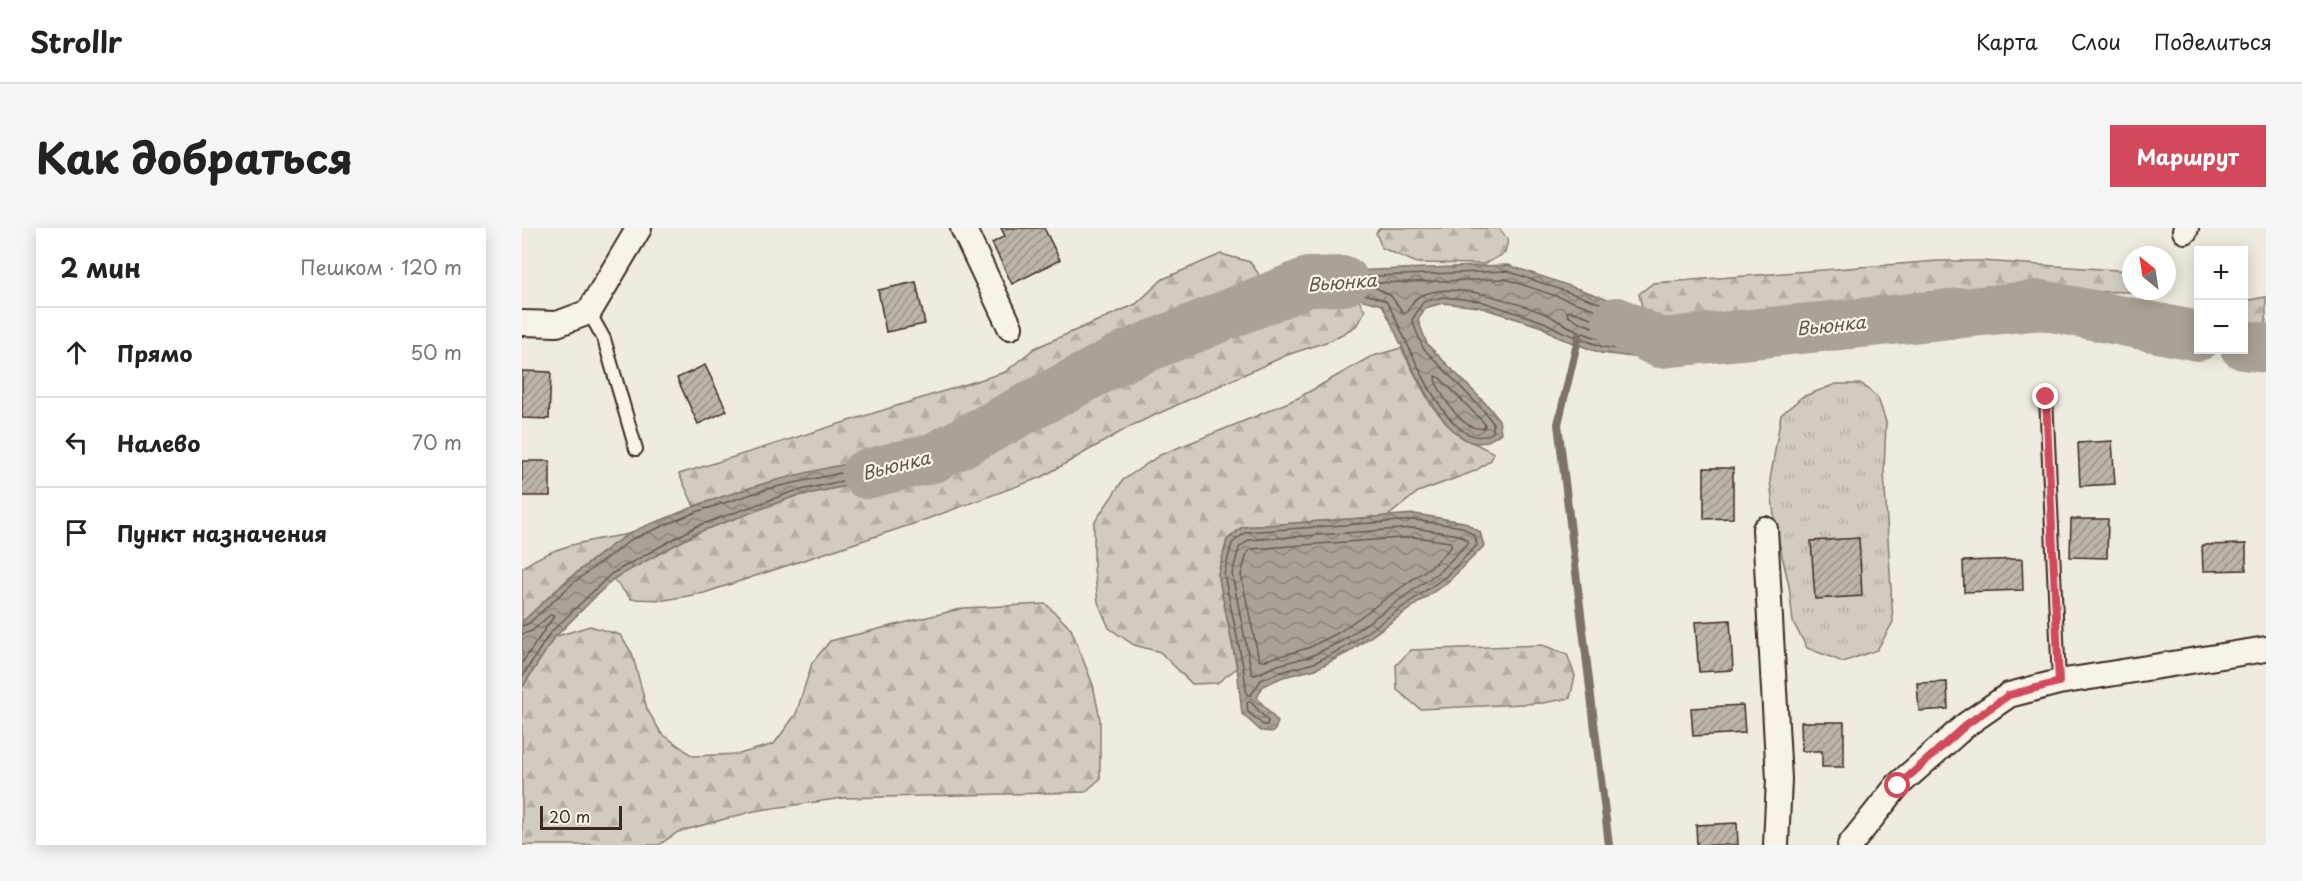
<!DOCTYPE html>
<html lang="ru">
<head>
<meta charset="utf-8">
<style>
  body { margin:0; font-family:"Playpen Sans",sans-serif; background:#f6f6f6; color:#222 }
  .controls { position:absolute; right:18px; top:18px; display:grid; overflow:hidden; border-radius:0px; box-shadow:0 3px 15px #0003 }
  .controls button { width:54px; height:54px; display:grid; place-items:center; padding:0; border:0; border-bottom:2px solid #e0e0e0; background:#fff; color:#222; font:30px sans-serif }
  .compass { position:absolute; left:1600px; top:18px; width:54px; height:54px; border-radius:50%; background:#fff; box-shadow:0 3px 15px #0003; rotate:330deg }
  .scale { position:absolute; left:18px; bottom:15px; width:82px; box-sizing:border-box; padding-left:6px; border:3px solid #3b2a1e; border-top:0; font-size:16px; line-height:21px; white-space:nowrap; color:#3b2a1e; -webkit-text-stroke:4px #f7f3e8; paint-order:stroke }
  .stop { position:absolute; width:18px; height:18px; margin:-14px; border:4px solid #d1495b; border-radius:50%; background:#fff }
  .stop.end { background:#d1495b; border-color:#fff; box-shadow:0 2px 6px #0008 }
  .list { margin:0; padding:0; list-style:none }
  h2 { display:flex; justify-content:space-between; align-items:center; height:78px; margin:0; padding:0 24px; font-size:26px }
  h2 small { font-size:20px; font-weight:400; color:#767676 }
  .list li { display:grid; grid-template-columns:39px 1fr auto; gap:18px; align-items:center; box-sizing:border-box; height:90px; padding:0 24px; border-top:2px solid #e0e0e0 }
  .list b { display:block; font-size:22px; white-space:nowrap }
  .list em { font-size:20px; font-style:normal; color:#767676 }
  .icon { flex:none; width:33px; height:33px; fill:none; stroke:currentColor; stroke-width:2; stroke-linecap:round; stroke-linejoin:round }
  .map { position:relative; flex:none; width:1744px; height:617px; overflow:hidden; border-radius:0px }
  header { display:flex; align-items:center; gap:36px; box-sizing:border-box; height:84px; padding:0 30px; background:#fff; border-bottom:2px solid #e0e0e0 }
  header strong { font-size:28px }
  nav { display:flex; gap:33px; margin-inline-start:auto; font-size:21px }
  .intro { display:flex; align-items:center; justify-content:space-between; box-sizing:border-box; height:144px; padding:0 36px }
  h1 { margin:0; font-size:42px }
  .button { padding:15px 27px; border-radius:0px; background:#d1495b; color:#fff; font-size:21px; font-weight:700 }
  main { display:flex; gap:36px; padding:0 36px }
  aside { flex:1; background:#fff; border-radius:0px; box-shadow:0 3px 15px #0003 }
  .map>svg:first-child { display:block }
  .grass { fill:url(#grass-tufts); stroke:#867a6f; stroke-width:1.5 }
  .forest { fill:url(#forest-firs); stroke:#867a6f; stroke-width:1.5 }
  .water { fill:url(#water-waves); stroke:#7e7266; stroke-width:1.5 }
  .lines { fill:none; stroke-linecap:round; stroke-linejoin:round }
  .shore { stroke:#675a4e; stroke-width:1.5 }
  .stream { stroke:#7e7266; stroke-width:8 }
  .river { stroke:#aaa296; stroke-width:50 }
  .building { fill:url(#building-hatch); stroke:#3b2a1e; stroke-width:1.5 }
  .service-casing { stroke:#3b2a1e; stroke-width:16 }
  .minor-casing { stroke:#3b2a1e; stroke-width:28 }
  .service { stroke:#f7f3e8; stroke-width:12 }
  .minor { stroke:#f7f3e8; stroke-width:24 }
  .route { stroke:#d1495b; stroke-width:8 }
  .labels { text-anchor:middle; stroke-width:4.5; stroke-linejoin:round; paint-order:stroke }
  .water-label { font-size:18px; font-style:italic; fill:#625448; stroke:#f7f3e8 }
</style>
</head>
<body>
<header>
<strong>Strollr</strong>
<nav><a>Карта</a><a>Слои</a><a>Поделиться</a></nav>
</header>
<div class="intro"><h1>Как добраться</h1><a class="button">Маршрут</a></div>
<main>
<aside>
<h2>2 мин<small>Пешком · 120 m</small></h2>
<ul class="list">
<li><svg class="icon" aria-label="ahead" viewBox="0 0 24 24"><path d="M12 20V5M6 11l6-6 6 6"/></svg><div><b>Прямо</b></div><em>50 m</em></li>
<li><svg class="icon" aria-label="left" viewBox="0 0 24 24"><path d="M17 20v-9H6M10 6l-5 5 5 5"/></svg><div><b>Налево</b></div><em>70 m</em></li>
<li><svg class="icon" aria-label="arrive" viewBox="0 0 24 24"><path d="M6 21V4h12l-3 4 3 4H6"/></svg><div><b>Пункт назначения</b></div></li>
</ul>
</aside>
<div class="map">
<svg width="1744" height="617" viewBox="0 0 1744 617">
  <defs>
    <pattern id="grass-tufts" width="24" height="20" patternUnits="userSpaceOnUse" patternTransform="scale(1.5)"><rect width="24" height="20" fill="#d1cbc0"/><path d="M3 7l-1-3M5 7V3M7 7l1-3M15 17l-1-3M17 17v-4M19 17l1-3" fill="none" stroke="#b4aea5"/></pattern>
    <pattern id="forest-firs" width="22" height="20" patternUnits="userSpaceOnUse" patternTransform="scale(1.5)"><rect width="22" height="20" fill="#d1cbc0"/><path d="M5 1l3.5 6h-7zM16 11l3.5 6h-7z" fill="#b4aea5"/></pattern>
    <pattern id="water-waves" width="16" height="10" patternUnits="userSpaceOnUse" patternTransform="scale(1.5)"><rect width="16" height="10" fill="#aaa296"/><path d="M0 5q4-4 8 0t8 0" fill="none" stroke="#8c847a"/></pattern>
    <pattern id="building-hatch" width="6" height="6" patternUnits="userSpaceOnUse" patternTransform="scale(1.5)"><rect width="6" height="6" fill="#bdb5aa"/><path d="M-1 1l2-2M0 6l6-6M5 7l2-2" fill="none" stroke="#9b938a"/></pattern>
  </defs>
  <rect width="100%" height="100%" fill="#efebe0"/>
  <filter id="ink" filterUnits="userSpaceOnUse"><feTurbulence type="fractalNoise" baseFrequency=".0167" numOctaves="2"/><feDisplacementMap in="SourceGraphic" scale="12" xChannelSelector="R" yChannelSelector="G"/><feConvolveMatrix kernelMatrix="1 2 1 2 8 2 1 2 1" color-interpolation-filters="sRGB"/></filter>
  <g filter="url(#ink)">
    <path class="grass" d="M1314,156H1340L1356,170L1364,194L1362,244L1371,394L1355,422L1321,434L1285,420L1271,394L1267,358L1253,297L1248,252L1259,187L1280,169Z"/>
    <path class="forest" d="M858,0H977L986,12L983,25L963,36L895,35L860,20L854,5Z
      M699,26L728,34L736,45L737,59L711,73L594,122L512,160L410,223L373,227L247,254L172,278L157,246L483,144L513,120L614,76L641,51Z
      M1416,33H1459L1609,43V63H1612V64L1503,63L1350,78L1215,97L1151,98L1121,83L1117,66L1131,55Z
      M809,69H835L843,83L834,98L810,112L765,127L609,198L520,249L394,295L182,365L143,372L109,371L91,351L176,304L271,269L376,247L456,219L666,112L715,90L767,74Z
      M1744,69V104L1730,101L1722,83L1727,72Z
      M879,120L909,177L923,193L940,209L972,225L969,232L953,243L896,264L866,288L720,299L705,312L696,346L715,440L695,455L670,456L638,424L612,417L587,400L576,374L572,340V295L601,252L638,227L732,189L776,170L848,129Z
      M107,306L47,350L0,394V340C31,317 70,312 107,306Z
      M524,376L549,401L571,457L578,491V551L563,564L321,570L232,583L156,604L137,617H0V460L32,409L68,398L98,407L110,425L125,481L139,505L171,528L217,526L252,516L274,486L290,435L308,413L442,380Z
      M1020,417L1045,426L1053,448L1048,470L1021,475L898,481L875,462L874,437L889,422Z"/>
    <path class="water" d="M986,37L1121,83L1151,98L1157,113L1152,123L1119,130L1079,125L1038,110L1020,99L957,79L921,75L903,80L896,92L905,116L967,179L977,192L979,205C972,210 964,216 954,215C914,210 878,109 860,77C826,66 802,68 767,74L758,66L756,59L773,45Z
      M410,223L411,230L403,238L376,247L271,269L177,304L91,351L32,410L0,460V394C33,363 67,332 105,307C117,299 133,295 147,289C226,255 325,232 410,223Z
      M893,286L942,294L958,304L962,318L927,353L827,424L794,441L761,449L741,458L735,470L756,494L752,504L739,503L720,486L715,439L696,346L705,312L721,299Z"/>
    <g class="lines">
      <path class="shore" d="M985,43L1118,89L1146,102L1150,113L1147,118L1118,124L1081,119L1041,104L1022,94L958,73L921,69L901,74L890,92L901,120L962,183L971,195V204C925,235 882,98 864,73C833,60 802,62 769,67L764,62L776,51Z
        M984,51L1116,96L1139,107L1140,111C1115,125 1068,110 1044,97C1037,94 1031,89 1024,86C989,73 935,53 900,67C890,70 889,81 882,86L869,68L851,58L854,55Z
        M1049,83L1095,99L1097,103L1094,104C1077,103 1060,96 1046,88L1045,84Z
        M914,148L917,149L963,196L962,200C941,205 920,168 913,152Z
        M893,292L940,299L953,308L955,317L923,349L824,419L792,435L759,444L739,452L729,467H725L721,438L702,346L710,315L724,304Z
        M892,300L937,307L945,312L946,315L918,343L820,413L789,428L756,437L733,447L730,446L710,346L717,320L727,312Z
        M892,309L928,314L930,318L912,336L816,405L786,420L740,433L737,432L719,347L725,325L729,321Z
        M0,398L6,396L51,355L110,311L174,284L249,260L374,233L386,231L388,233L387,237L374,241L270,264L175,298L89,346L28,405L0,449
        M0,406L10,403L28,387L32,388L0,435
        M728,473L746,493L745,497H741L726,484L725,475Z"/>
      <path class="stream" d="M1057,107L1036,196L1087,617"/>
      <path class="river" d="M1095,94L1138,115L1520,77L1676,108
        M1722,117L1744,120
        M344,246L411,230L603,128L786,54L822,53"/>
    </g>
    <path class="building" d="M479,0H522L538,32L490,56L470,15L483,8Z
      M394,54L403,96L364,104L356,62Z
      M183,137L205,183L176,196L155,150Z
      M0,143L29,144L27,191L0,190Z
      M1590,213L1593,256L1558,258L1556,215Z
      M0,233H28V268H0Z
      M1182,240H1211V290L1182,291Z
      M1549,291H1586L1585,330L1548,329Z
      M1337,310L1340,368L1293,371L1289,313Z
      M1724,316V342L1681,343L1680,317Z
      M1500,331L1501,362L1442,364L1441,333Z
      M1208,392L1211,442L1177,444L1173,394Z
      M1425,454L1426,481L1397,483L1395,455Z
      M1221,477L1223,505L1171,508L1169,480Z
      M1279,494H1322V539H1300V523H1280Z
      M1215,595L1216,617H1175L1174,597Z"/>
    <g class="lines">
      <defs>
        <path id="service" d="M67,84L82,111L114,221
          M1524,169L1537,454"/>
        <path id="minor" d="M441,0L488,99
          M1663,3L1664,0
          M0,95L35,96L67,84L117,0
          M1243,301L1257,551L1254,617
          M1328,617L1375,558L1445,496L1487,467L1537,454L1744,421"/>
      </defs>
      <use href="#service" class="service-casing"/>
      <use href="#minor" class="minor-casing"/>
      <use href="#service" class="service"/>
      <use href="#minor" class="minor"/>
    </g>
  </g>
  <g class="lines" filter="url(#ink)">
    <path class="route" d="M1376,558L1445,496L1487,467L1537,454L1524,169"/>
  </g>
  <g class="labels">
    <g class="water-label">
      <text transform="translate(820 55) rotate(-4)" y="6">Вьюнка</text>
      <text transform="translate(1309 98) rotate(-6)" y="6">Вьюнка</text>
      <text transform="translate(374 238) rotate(-14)" y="6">Вьюнка</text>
    </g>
  </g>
</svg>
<div class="controls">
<button>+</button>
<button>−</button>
</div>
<svg class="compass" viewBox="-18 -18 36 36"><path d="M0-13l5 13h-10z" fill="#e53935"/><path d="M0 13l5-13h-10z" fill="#767676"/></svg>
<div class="scale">20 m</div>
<div class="stop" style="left:1376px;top:558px"></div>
<div class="stop end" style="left:1524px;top:169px"></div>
</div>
</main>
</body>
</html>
